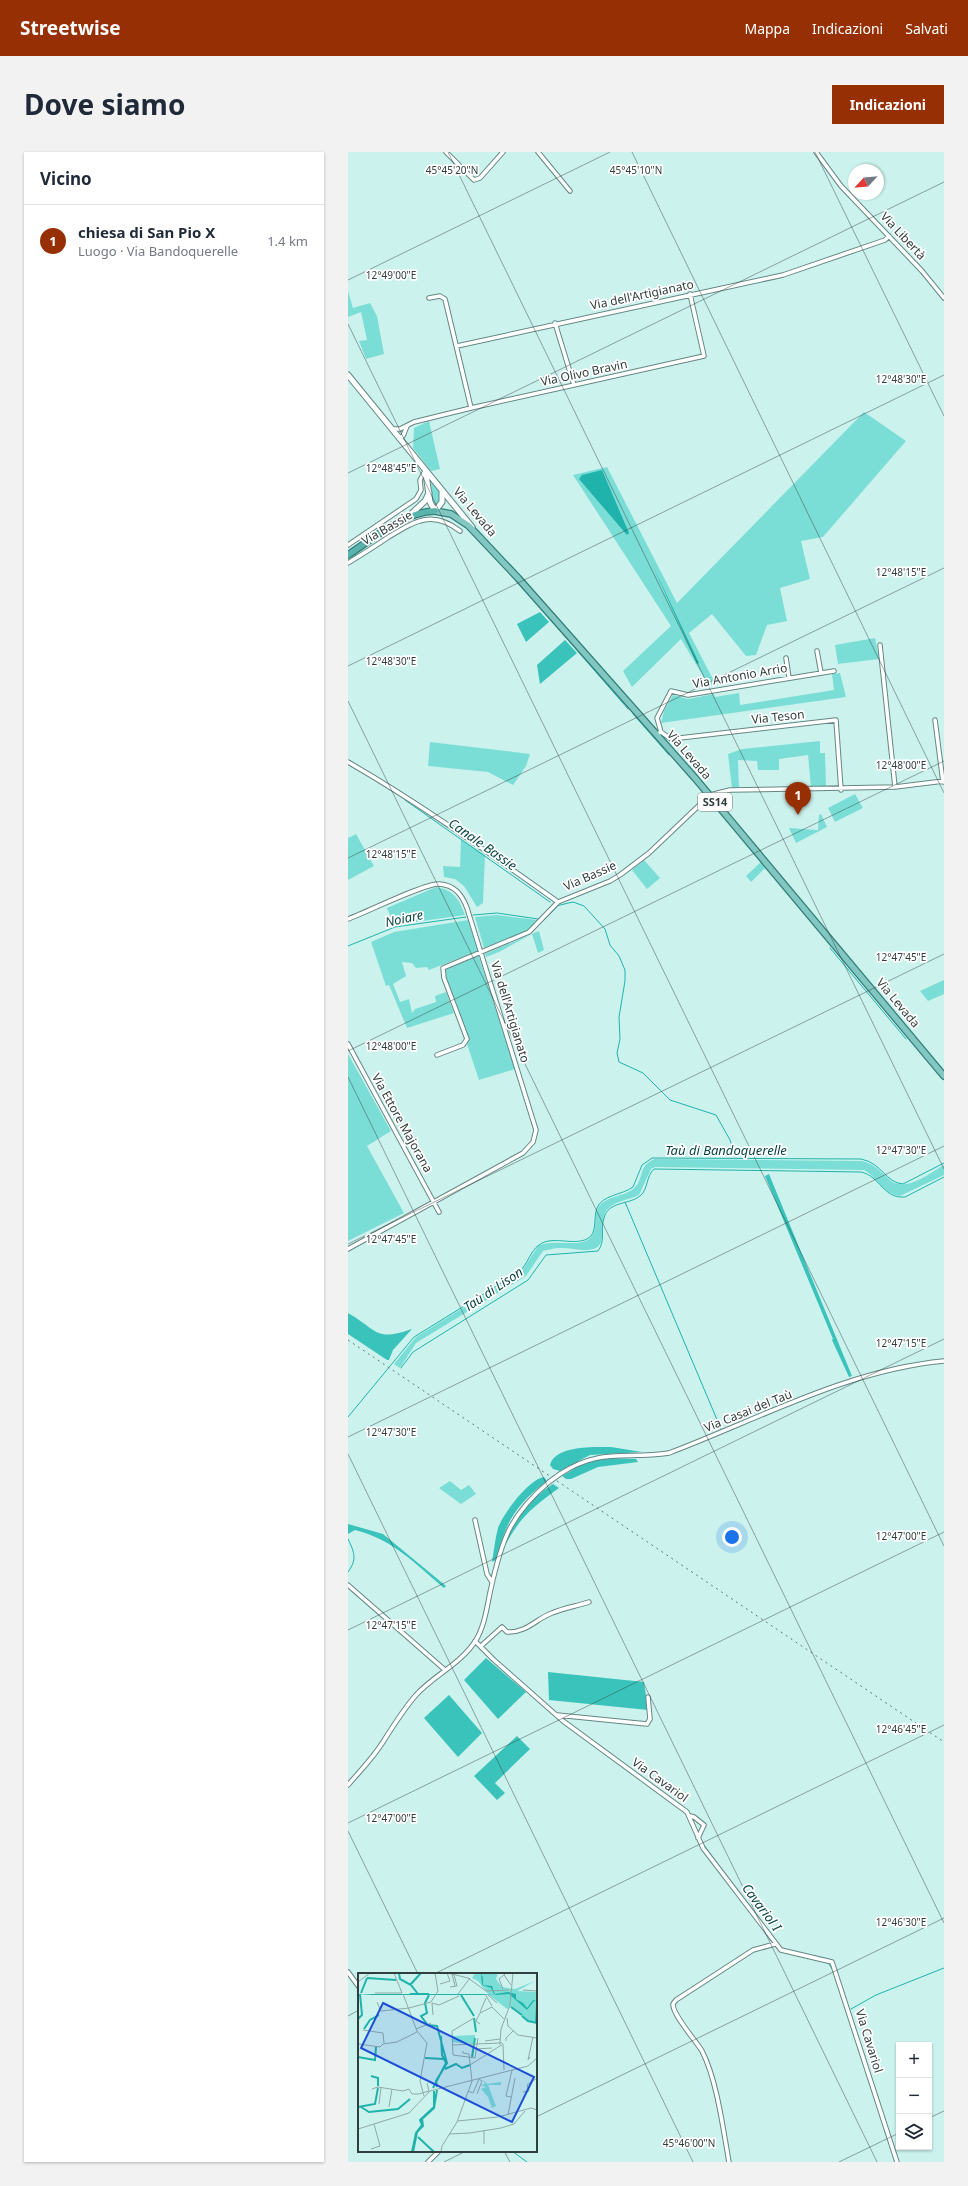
<!DOCTYPE html>
<html lang="it">
<head>
<meta charset="utf-8">
<style>
  body { margin:0; font-family:"Noto Sans",sans-serif; background:#f2f2f3; color:#1f2937 }
  .controls { position:absolute; right:12px; bottom:12px; display:grid; overflow:hidden; border-radius:0px; box-shadow:0 1px 3px #0004 }
  .controls button { width:36px; height:36px; display:grid; place-items:center; padding:0; border:0; border-bottom:1px solid #e0e1e3; background:#fff; color:#1f2937; font:20px sans-serif }
  .compass { position:absolute; left:500px; top:12px; width:36px; height:36px; border-radius:50%; background:#fff; box-shadow:0 1px 3px #0004; rotate:244deg }
  .you { position:absolute; left:384px; top:1385px; width:14px; height:14px; margin:-10px; border:3px solid #fff; border-radius:50%; background:#1a73e8; box-shadow:0 0 0 6px #1a73e833 }
  .badge { display:grid; place-items:center; width:26px; height:26px; border-radius:50%; background:#963004; color:#fff; font-size:13px; font-weight:700 }
  .pin { position:absolute; translate:-50% -33px; filter:drop-shadow(0 1px 2px #0008) }
  .pin::after { content:''; position:absolute; top:21px; width:14px; height:12px; background:inherit; clip-path:polygon(0 0,100% 0,50% 100%) }
  .list { margin:0; padding:0; list-style:none }
  h2 { display:flex; justify-content:space-between; align-items:center; height:52px; margin:0; padding:0 16px; font-size:17px }
  h2 small { font-size:13px; font-weight:400; color:#747a83 }
  .list li { display:grid; grid-template-columns:26px 1fr auto; gap:12px; align-items:center; box-sizing:border-box; height:72px; padding:0 16px; border-top:1px solid #e0e1e3 }
  .list b { display:block; font-size:15px; white-space:nowrap }
  .list p { margin:0; font-size:13px; white-space:nowrap; color:#747a83 }
  .list em { font-size:13px; font-style:normal; color:#747a83 }
  .icon { flex:none; width:22px; height:22px; fill:none; stroke:currentColor; stroke-width:2; stroke-linecap:round; stroke-linejoin:round }
  .map { position:relative; flex:none; width:596px; height:2010px; overflow:hidden; border-radius:0px }
  header { display:flex; align-items:center; gap:24px; box-sizing:border-box; height:56px; padding:0 20px; background:#963004; color:#fff }
  header strong { font-size:19px }
  nav { display:flex; gap:22px; margin-inline-start:auto; font-size:14px }
  .intro { display:flex; align-items:center; justify-content:space-between; box-sizing:border-box; height:96px; padding:0 24px }
  h1 { margin:0; font-size:28px }
  .button { padding:10px 18px; border-radius:0px; background:#963004; color:#fff; font-size:14px; font-weight:700 }
  main { display:flex; gap:24px; padding:0 24px }
  aside { flex:1; background:#fff; border-radius:0px; box-shadow:0 1px 3px #0004 }
  .map>svg:first-child { display:block }
  .green { fill:#7bded6 }
  .forest { fill:#3ac3bb }
  .water { fill:#1fb3ab }
  .lines { fill:none; stroke-linecap:round; stroke-linejoin:round }
  .stream { stroke:#1fb3ab; stroke-width:1 }
  .minor-casing { stroke:#648784; stroke-width:5.5 }
  .secondary-casing { stroke:#648784; stroke-width:7 }
  .primary-casing { stroke:#317f79; stroke-width:8 }
  .trunk-casing { stroke:#317f79; stroke-width:8 }
  .minor { stroke:#fff; stroke-width:3.5 }
  .secondary { stroke:#fff; stroke-width:5 }
  .primary { stroke:#83c7c2; stroke-width:5.5 }
  .trunk { stroke:#5ab4ae; stroke-width:5.5 }
  .rail { stroke:#627876; stroke-width:1; stroke-dasharray:2 4; stroke-linecap:butt }
  .minor-bridge-casing { stroke:#648784; stroke-width:5.5; stroke-linecap:butt }
  .minor-bridge { stroke:#fff; stroke-width:3.5 }
  .ticks { fill:none; stroke:#303f3d; stroke-width:1; stroke-opacity:0.45 }
  .labels { text-anchor:middle; stroke-width:3.5; stroke-linejoin:round; paint-order:stroke }
  .shield { fill:#fff; stroke:#6e7977; stroke-width:1 }
  .shield-label { font-size:11px; font-weight:bold; fill:#303f3d }
  .street-label { font-size:12px; fill:#303f3d; stroke:#fff }
  .water-label { font-size:13px; font-style:italic; fill:#094643; stroke:#fff }
  .inset-river { fill:none; stroke:#1fb3ab; stroke-width:2 }
  .inset-road { fill:none; stroke:#8eaaa7; stroke-width:1 }
  .view { fill:#1d4ed8; fill-opacity:0.15; stroke:#1d4ed8; stroke-width:2 }
  .inset-edge { fill:none; stroke:#303f3d; stroke-width:2 }
  .ticks-label { font-size:10px; text-anchor:middle; fill:#303f3d; stroke:#fff; stroke-width:3.5; stroke-linejoin:round; paint-order:stroke }
</style>
</head>
<body>
<header>
<strong>Streetwise</strong>
<nav><a>Mappa</a><a>Indicazioni</a><a>Salvati</a></nav>
</header>
<div class="intro"><h1>Dove siamo</h1><a class="button">Indicazioni</a></div>
<main>
<aside>
<h2>Vicino<small></small></h2>
<ul class="list">
<li><span class="badge">1</span><div><b>chiesa di San Pio X</b><p>Luogo · Via Bandoquerelle</p></div><em>1.4 km</em></li>
</ul>
</aside>
<div class="map">
<svg width="596" height="2010" viewBox="0 0 596 2010">
  <rect width="100%" height="100%" fill="#ccf2ee"/>
  <path class="green" d="M0,139L5,156L22,151L29,164L36,202L18,207L11,189L19,188L13,160L0,165Z
    M516,260L558,289L475,385L453,389L462,427L432,436L439,469L419,473L408,503L398,504L364,462L341,481L368,533L361,534L333,487L284,535L275,519L323,474L225,323L259,315L329,451Z
    M81,269L92,317L83,319L65,296L66,276Z
    M83,329L92,338L93,348L88,355L84,349Z
    M527,486L531,507L490,512L487,493Z
    M492,521L498,545L313,571L316,559L325,543L340,547L366,542L367,545L391,541L392,553L486,538L484,522Z
    M472,589V601H477L478,635H463L460,603L431,607V618H410L409,609L390,608L391,636H384L380,602L394,597Z
    M82,590L182,602L178,614L165,633L140,620L80,614Z
    M507,642L515,656L487,670L480,656Z
    M473,662L479,675L448,691L441,676L470,678L471,663Z
    M8,682L26,714L0,728V686Z
    M113,687L137,703L135,751L129,755L116,734L107,727L96,725L95,714L112,715Z
    M296,708L312,726L299,737L284,718Z
    M413,710L417,716L403,730L398,724Z
    M88,735C106,738 111,747 117,763L46,773L39,756Z
    M149,763L189,768L179,780L136,796L127,765Z
    M120,768L130,799L81,818L79,815L68,816L64,811L54,810L58,824L45,832L52,850L61,847L64,861L67,857L88,850L87,844L98,840L106,861L59,876L41,833L38,834L23,790L46,780Z
    M191,779L196,798L190,801L184,782L151,800L138,805L137,802L184,782Z
    M130,802L167,917L131,928L119,892L120,888L96,820L97,816Z
    M596,828V842L580,849L572,839Z
    M0,902L43,979L19,994L56,1061L0,1089Z
    M307,1007L514,1009C526,1012 531,1018 540,1026C555,1043 580,1022 596,1013V1023L552,1044C535,1042 530,1026 516,1018L307,1015L303,1017L291,1043C281,1048 265,1049 258,1059C251,1068 259,1091 248,1096C237,1101 222,1095 211,1096C206,1096 200,1098 195,1099L178,1124L68,1191L52,1216L46,1212L68,1185L173,1120L190,1094C204,1086 230,1096 241,1087C251,1079 245,1065 250,1056C257,1044 275,1045 285,1037C297,1028 289,1013 307,1007Z
    M102,1329L113,1338L121,1333L128,1342L113,1352L91,1336Z"/>
  <path class="forest" d="M192,460L201,470L178,490L169,472Z
    M217,488L229,501L192,532L189,513Z
    M421,1022L504,1224L501,1225L484,1188L485,1187L417,1024Z
    M0,1161C30,1178 26,1190 64,1177L45,1198L41,1208H39L0,1182Z
    M263,1295L294,1300L242,1303L212,1319L205,1317L202,1313C207,1293 247,1295 263,1295Z
    M257,1306L288,1307L290,1310L250,1315L223,1327H218L214,1324L238,1310Z
    M196,1325L199,1329C167,1353 158,1370 148,1408L144,1410C146,1398 147,1387 150,1376C155,1362 181,1327 196,1325Z
    M205,1332L211,1336C185,1355 173,1364 158,1392C158,1370 188,1343 205,1332Z
    M0,1372L35,1382L98,1434L96,1436C66,1411 46,1388 7,1378L0,1382Z
    M138,1506L178,1540L150,1567L116,1528Z
    M200,1520L296,1530L300,1558L201,1548Z
    M101,1543L134,1581L110,1605L76,1566Z
    M169,1584L182,1597L147,1631L157,1641L149,1648L126,1624Z"/>
  <path class="water" d="M254,318L281,381L279,383L231,327L234,323Z
    M304,412L351,511L349,512Z"/>
  <g class="lines">
    <path class="stream" d="M0,227L48,286
      M163,422L187,449
      M194,458L280,557
      M285,562L321,603
      M57,648L202,750
      M208,754L225,750L236,754L257,777L262,793L271,804L277,818V829L271,865L272,887L269,901L271,910L295,921L322,948L368,963L382,988L388,1005
      M125,763L149,761L190,767
      M196,768L209,755
      M0,794L47,775L118,765
      M482,796L558,887
      M277,1050L373,1277
      M53,1216L65,1200L180,1128L198,1103L250,1099C258,1088 252,1078 256,1066C260,1049 281,1053 292,1044C300,1038 298,1024 306,1017L513,1020C532,1024 535,1047 557,1045L596,1025
      M0,1265L66,1185L171,1120C180,1112 182,1099 191,1093C204,1083 225,1094 239,1087C250,1082 245,1065 249,1056C254,1043 274,1043 285,1035L294,1013L304,1006L513,1007C534,1011 538,1031 555,1032L596,1011
      M0,1387C7,1401 9,1408 0,1420
      M356,1693L370,1713
      M467,1804L476,1806
      M480,1811L485,1818
      M503,1857L528,1843L596,1816
      M164,1999L179,2010"/>
    <defs>
      <path id="minor" d="M98,0L126,28L132,26L155,0
        M190,0L222,39
        M468,0L493,34L574,119L596,146
        M81,146L92,144L97,147L123,256
        M207,171L226,233
        M109,194L435,123L537,88L541,84
        M45,277H52L66,270L123,256L356,204L342,142
        M51,286L55,284L59,274
        M0,393L68,347L73,338L72,328L77,319
        M0,411C13,403 26,395 39,386C66,370 83,357 112,379
        M532,493L547,635
        M469,499L473,521
        M438,506L441,526
        M587,568L595,630
        M313,580L309,566L323,539L340,543L486,519
        M309,582L313,580L323,587L488,568L493,638
        M0,610C73,652 141,701 210,750
        M0,767C17,761 77,731 91,732C107,733 114,743 119,756L188,978L185,990L175,1001L0,1097
        M0,892L91,1060
        M89,903L115,893L119,887L96,826L95,816L181,780L210,750L262,729L272,723L301,701L362,643L382,638L547,635L596,629
        M212,1322C253,1295 278,1308 321,1301C411,1267 499,1218 596,1209
        M127,1368L139,1422L144,1430
        M0,1433L97,1518
        M127,1489L146,1508L215,1569L339,1660L355,1696L433,1798L484,1810L549,2010
        M133,1494L154,1475L159,1480C179,1481 189,1466 204,1461C216,1456 229,1454 241,1450
        M209,1563L299,1572L302,1567L300,1545
        M0,1633C12,1619 25,1606 35,1590C45,1574 55,1558 68,1543C86,1523 113,1512 128,1488C137,1473 139,1454 143,1436C154,1387 162,1363 201,1330
        M342,1664L346,1665L356,1673L350,1686
        M0,1820L11,1835
        M80,2010L91,1999
        M381,2010C375,1977 369,1928 354,1899C348,1889 324,1862 325,1852L328,1848L405,1798L427,1792"/>
      <path id="secondary" d="M0,223L124,375
        M78,322L82,350L87,359L94,350V340
        M60,365L77,349L81,341"/>
      <path id="primary" d="M87,359L103,362L121,374L170,426L347,626L596,924"/>
      <path id="trunk" d="M0,403C26,386 55,360 87,359"/>
    </defs>
    <use href="#minor" class="minor-casing"/>
    <use href="#secondary" class="secondary-casing"/>
    <use href="#primary" class="primary-casing"/>
    <use href="#trunk" class="trunk-casing"/>
    <use href="#minor" class="minor"/>
    <use href="#secondary" class="secondary"/>
    <use href="#primary" class="primary"/>
    <use href="#trunk" class="trunk"/>
    <path class="rail" d="M0,1188L596,1590"/>
    <defs>
      <path id="minor-bridge" d="M201,1330L212,1322"/>
    </defs>
    <use href="#minor-bridge" class="minor-bridge-casing"/>
    <use href="#minor-bridge" class="minor-bridge"/>
  </g>
  <path class="ticks" d="M100,0L596,1017M284,0L596,641M467,0L596,264M0,128L262,0M0,172L596,1394M0,321L596,30M0,514L596,223M0,549L596,1771M0,706L596,416M0,899L596,609M0,925L529,2010M0,1092L596,802M0,1285L596,994M0,1302L345,2010M0,1478L596,1187M0,1671L596,1380M0,1679L70,1822M86,1822L596,1573M0,1864L11,1858M188,1965L596,1766M581,1966L596,1959M156,1999L162,2010M96,2010L118,1999M491,2010L551,1981"/>
  <g class="labels">
    <rect class="shield" x="350" y="641" width="34" height="18" rx="3"/>
    <g class="shield-label">
      <text x="367" y="654">SS14</text>
    </g>
    <g class="street-label">
      <text transform="translate(555 84) rotate(47)" y="4">Via Libertà</text>
      <text transform="translate(294 143) rotate(-12)" y="4">Via dell'Artigianato</text>
      <text transform="translate(236 221) rotate(-12)" y="4">Via Olivo Bravin</text>
      <text transform="translate(127 360) rotate(50)" y="4">Via Levada</text>
      <text transform="translate(39 376) rotate(-30)" y="4">Via Bassie</text>
      <text transform="translate(392 524) rotate(-10)" y="4">Via Antonio Arrio</text>
      <text transform="translate(430 565) rotate(-6)" y="4">Via Teson</text>
      <text transform="translate(341 603) rotate(49)" y="4">Via Levada</text>
      <text transform="translate(242 724) rotate(-24)" y="4">Via Bassie</text>
      <text transform="translate(550 851) rotate(50)" y="4">Via Levada</text>
      <text transform="translate(162 860) rotate(73)" y="4">Via dell'Artigianato</text>
      <text transform="translate(54 971) rotate(61)" y="4">Via Ettore Majorana</text>
      <text transform="translate(400 1259) rotate(-22)" y="4">Via Casai del Taù</text>
      <text transform="translate(312 1628) rotate(36)" y="4">Via Cavariol</text>
      <text transform="translate(521 1889) rotate(73)" y="4">Via Cavariol</text>
    </g>
    <g class="water-label">
      <text transform="translate(135 692) rotate(35)" y="5">Canale Bassie</text>
      <text transform="translate(56 766) rotate(-12)" y="5">Noiare</text>
      <text x="378" y="1003">Taù di Bandoquerelle</text>
      <text transform="translate(145 1137) rotate(-34)" y="5">Taù di Lison</text>
      <text transform="translate(414 1755) rotate(53)" y="5">Cavariol I</text>
    </g>
  </g>
  <g transform="translate(10 1821)">
    <rect width="179" height="179" fill="#ccf2ee"/>
    <path d="M117,0H140L138,6L144,14L157,16L177,8L159,18L179,19V50L170,48L152,34L149,36L131,22L120,8L114,5ZM117,62V70V66L116,71L94,69V63ZM125,106L129,111L143,109V112H130L138,133L134,135L130,124L123,116L128,114L122,112L127,111Z" fill="#7bded6"/>
    <path d="M123,0L125,5V12L134,13L137,21L150,19L158,21V26L165,30L169,35L175,27L179,28H176L169,37L151,21L138,22L136,21L125,22H14L0,21H136L133,15L124,12Z" fill="#1fb3ab"/>
    <path class="inset-river" d="M41,0L42,6L53,12L60,21M9,5L38,7M52,12L63,0M3,20L9,5M52,21H71M103,22L116,43M153,34L164,42M164,43L170,48L179,50M116,45L118,59M0,46L4,42L2,21M178,50L179,33M69,51L63,43L69,40L67,30L71,22M69,52L79,53L89,90L78,108L79,114M6,56L12,47L21,42M0,84L17,87L18,74M114,84L117,65M67,85L86,86M87,96L98,91L104,95L112,92M13,103L20,105V113M75,115L88,90L84,82L83,63M0,134L17,131L20,115M3,134L11,139L40,136L52,126M60,164L76,179M54,179L58,160L64,152L62,147L76,134V118M55,179L59,159L65,153L64,146L76,135L79,117"/>
    <path class="inset-road" d="M90,0L110,5L128,18L151,17M148,0L146,2L153,12M94,1L97,13M0,9L12,0M82,11L92,8L89,0M92,14L99,13L96,2M145,16L141,6L146,2M165,17L179,18M17,20H44L36,0M45,21L59,58L69,70L62,108L66,123M100,21L112,5M127,21L134,33M130,22L139,30M19,29L23,38L51,35M73,29L80,18L77,0M74,30L81,32L101,23M74,30L75,42M51,35L73,29M122,39L128,25M116,45L94,58L95,82L117,85L120,65M149,45L150,53L160,62L179,65M122,51L118,48L122,40L134,34L146,46M58,56L73,50M5,57L25,60L26,70M127,68L142,66M148,68V65L155,58M142,69L143,56L152,32L155,0M1,71L22,74L25,71L39,69L59,59M94,72L142,70M144,73L142,72V69L145,71L146,97M118,76L134,75M172,84L170,87L175,64M112,92L142,73M14,116L20,114L45,118L51,116L54,121H61L71,118L69,110M110,118L115,120L121,106M165,119L171,118L169,112L179,105M119,121L124,108L121,106M153,124L148,123L154,97M21,131L23,115M31,134L34,116M150,142L157,105M99,148L140,144L173,135L179,137M0,156L51,140L72,118L170,93L179,85M126,157V171M91,161L112,160L143,155L156,151L167,138M13,176L22,173L16,151M83,179L84,173L99,149L114,108L111,81L105,80V78"/>
    <path class="view" d="M25,30L176,104L154,149L3,75Z"/>
    <rect width="179" height="179" class="inset-edge"/>
  </g>
  <g class="ticks-label">
    <text x="288" y="22">45°45'10"N</text>
    <text x="104" y="22">45°45'20"N</text>
    <text x="43" y="127">12°49'00"E</text>
    <text x="553" y="231">12°48'30"E</text>
    <text x="43" y="320">12°48'45"E</text>
    <text x="553" y="424">12°48'15"E</text>
    <text x="43" y="513">12°48'30"E</text>
    <text x="553" y="617">12°48'00"E</text>
    <text x="43" y="706">12°48'15"E</text>
    <text x="553" y="809">12°47'45"E</text>
    <text x="43" y="898">12°48'00"E</text>
    <text x="553" y="1002">12°47'30"E</text>
    <text x="43" y="1091">12°47'45"E</text>
    <text x="553" y="1195">12°47'15"E</text>
    <text x="43" y="1284">12°47'30"E</text>
    <text x="553" y="1388">12°47'00"E</text>
    <text x="43" y="1477">12°47'15"E</text>
    <text x="553" y="1581">12°46'45"E</text>
    <text x="43" y="1670">12°47'00"E</text>
    <text x="553" y="1774">12°46'30"E</text>
    <text x="341" y="1995">45°46'00"N</text>
  </g>
</svg>
<div class="controls">
<button>+</button>
<button>−</button>
<button><svg class="icon" aria-label="layers" viewBox="0 0 24 24"><path d="M12 4l9 5-9 5-9-5zM3 14l9 5 9-5"/></svg></button>
</div>
<svg class="compass" viewBox="-18 -18 36 36"><path d="M0-13l5 13h-10z" fill="#e53935"/><path d="M0 13l5-13h-10z" fill="#747a83"/></svg>
<div class="you"></div>
<div class="pin badge" style="left:450px;top:663px">1</div>
</div>
</main>
</body>
</html>
